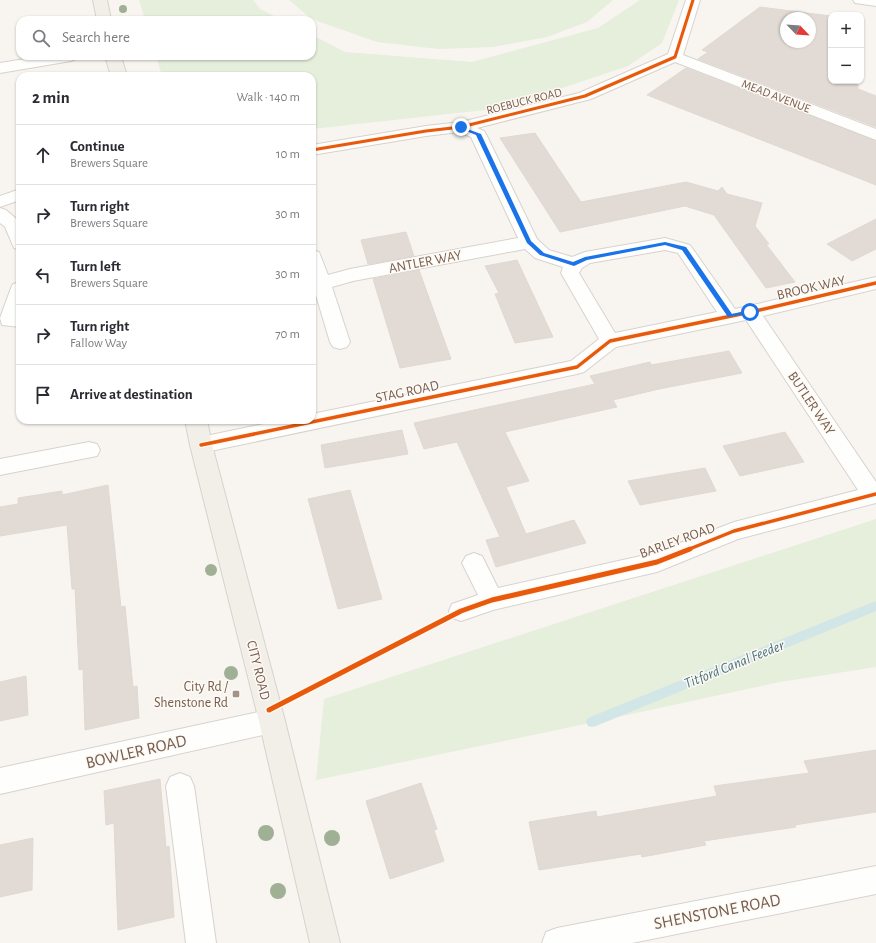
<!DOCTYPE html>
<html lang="en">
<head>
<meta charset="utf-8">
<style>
  body { margin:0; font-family:"Alegreya Sans",sans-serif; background:#f7f7f7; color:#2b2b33 }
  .controls { position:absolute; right:12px; top:12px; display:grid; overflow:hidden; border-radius:8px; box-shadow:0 1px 3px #0004 }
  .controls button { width:36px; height:36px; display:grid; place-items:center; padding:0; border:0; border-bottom:1px solid #e1e1e2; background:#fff; color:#2b2b33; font:20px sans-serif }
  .compass { position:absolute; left:780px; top:12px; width:36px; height:36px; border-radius:50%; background:#fff; box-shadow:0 1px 3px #0004; rotate:115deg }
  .stop { position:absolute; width:12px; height:12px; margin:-9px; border:3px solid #1a73e8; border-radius:50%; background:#fff }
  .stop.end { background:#1a73e8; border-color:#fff; box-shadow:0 1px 4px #0008 }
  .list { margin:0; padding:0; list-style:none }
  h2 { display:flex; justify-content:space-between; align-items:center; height:52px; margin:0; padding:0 16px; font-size:17px }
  h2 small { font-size:13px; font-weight:400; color:#7c7c81 }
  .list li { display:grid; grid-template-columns:26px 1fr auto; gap:12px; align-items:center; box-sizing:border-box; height:60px; padding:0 16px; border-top:1px solid #e1e1e2 }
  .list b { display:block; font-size:15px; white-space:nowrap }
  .list p { margin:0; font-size:13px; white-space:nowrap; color:#7c7c81 }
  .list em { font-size:13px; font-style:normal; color:#7c7c81 }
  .icon { flex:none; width:22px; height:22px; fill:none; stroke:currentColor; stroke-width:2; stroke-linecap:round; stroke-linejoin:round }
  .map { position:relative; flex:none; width:876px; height:943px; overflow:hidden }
  .search { position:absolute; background:#fff; box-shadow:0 1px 3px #0004; left:16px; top:16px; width:300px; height:44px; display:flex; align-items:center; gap:10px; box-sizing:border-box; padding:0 14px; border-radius:12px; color:#7c7c81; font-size:15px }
  .panel { position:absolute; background:#fff; box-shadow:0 1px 3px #0004; left:16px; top:72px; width:300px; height:352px; border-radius:12px }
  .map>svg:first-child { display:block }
  .green { fill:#e6eedc }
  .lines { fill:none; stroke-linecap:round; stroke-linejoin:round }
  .stream { fill:#d2e5e7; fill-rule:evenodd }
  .building { fill:#e2dbd5; stroke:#e0d9d2; fill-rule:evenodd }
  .minor-casing { stroke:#d8d2ce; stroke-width:2 }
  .major-casing { stroke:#d9d1cd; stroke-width:2 }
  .minor { fill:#fefefd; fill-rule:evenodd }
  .major { fill:#f2eee8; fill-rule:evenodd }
  .cycleway-far2-casing { stroke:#fef9f3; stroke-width:5 }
  .cycleway-far1-casing { stroke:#fef9f3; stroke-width:6 }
  .cycleway-casing { stroke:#fef9f3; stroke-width:8 }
  .cycleway-far2 { stroke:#e8590c; stroke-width:3 }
  .cycleway-far1 { stroke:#e8590c; stroke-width:3.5 }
  .cycleway { stroke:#e8590c; stroke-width:5 }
  .tree { fill:#9fb095 }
  .route { fill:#1a73e8 }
  .poi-dot { fill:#a39389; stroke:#fef9f3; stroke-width:1.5 }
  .labels { text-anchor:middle; stroke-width:3; stroke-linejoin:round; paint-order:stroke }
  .far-street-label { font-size:12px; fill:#755e51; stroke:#fef9f3 }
  .street-label { font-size:14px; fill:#755e51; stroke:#fef9f3 }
  .poi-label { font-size:14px; fill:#755e51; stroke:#fef9f3; text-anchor:end }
  .water-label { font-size:15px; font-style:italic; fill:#49757f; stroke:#fef9f3 }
  .near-street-label { font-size:17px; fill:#755e51; stroke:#fef9f3 }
</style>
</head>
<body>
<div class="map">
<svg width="876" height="943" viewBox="0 0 876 943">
  <rect width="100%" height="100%" fill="#f8f5f0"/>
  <path class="green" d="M139,0H253L260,9L282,20H145Z
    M289,0H613L587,22L547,37L493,47L439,49L377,42L317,21L308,16Z
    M640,0H679L662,43L628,66L503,108L312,129V76H162L156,56H312V35L345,52L472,62L598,28Z
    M876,519V667L780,682L538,734L316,780L324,699Z"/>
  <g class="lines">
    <path class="stream" d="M876,601V611L596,726L592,727L588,726L586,722L588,718Z"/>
  </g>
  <path class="building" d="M760,7L831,16V81H858V89L876,96V127L698,59L708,52L702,50ZM786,18H810V42H786Z
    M686,68L876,141V185L647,95Z
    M535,133L581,202L686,182L718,191L722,187L727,194L762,203L755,226L769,244H766L795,282L766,288L714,215L685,206L560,232L500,138Z
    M876,219V249L852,261L827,244Z
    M406,232L414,256L368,264L361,240Z
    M517,260L553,337L515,343L495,294L499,293L485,266Z
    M419,270L451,359L400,368L373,279Z
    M729,351L742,373L659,389L613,400L617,407L505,432L529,481L506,487L526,534L574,520L586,543L496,567L486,540L500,537L457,442L424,449L414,423L595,384L590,376L650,362L651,365Z
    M402,430L408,454L325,468L321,445Z
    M785,432L804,462L740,476L723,446Z
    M705,468L716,491L640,505L628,481Z
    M108,485L121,607L125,606L133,687L137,686L139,718L85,730L83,669L79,670L75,589H72L67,525L0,536V507L18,504V498L62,491V495Z
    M350,490L382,599L338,609L308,499Z
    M26,676L28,715L0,721V682Z
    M876,750V812L795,825L796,827L704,841L706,845L642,857L641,854L539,870L529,822L596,811L597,817L717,796L714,786L809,773L804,761Z
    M160,779L166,847L169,846L174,917L118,930L114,823L106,825L104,791Z
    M421,783L437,829L434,830L444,861L390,879L366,801Z
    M33,838L32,890L0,897V845Z"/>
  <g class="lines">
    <defs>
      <path id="minor" d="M686,0H700L683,55L876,129V140L675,62L591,99L477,128L484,131L486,134L537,239L549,250L572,257L585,252L665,238L690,245L735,309L876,277V289L763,316L876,482V503L738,539L657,572L493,610L461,621L452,618L449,611L452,604L478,595L462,563L466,556L474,553L482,556L498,588L654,553L734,522L858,490L746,320L616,347L584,372L577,374L201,453L193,451L190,445L193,439L201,437L283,420H312V414L571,361L599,339L561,273L563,267L535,258L525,249L353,281L332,287L350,342L347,347L340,349L333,347L330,342L312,282V250L319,252L328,275L350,269L518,238L471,137L459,132L426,136L312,155V145L426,126L461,122L579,93L668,54ZM665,250L678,253L717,312L615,333L579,273L582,268L590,263Z
        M853,0H876V6L855,3Z
        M44,56H79L76,59L71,61L0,73V63Z
        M20,189V200L0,207V196Z
        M0,208L6,210L20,222V250L14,248L5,227L0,223Z
        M20,282V327L2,325L0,318L11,288L13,284Z
        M89,442L97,444L100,450L97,456L0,475V459Z
        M272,709L281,713L285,721L281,729L272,733L0,794V768Z
        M180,773L190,777L194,786L216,943H186L166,786L170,777Z
        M876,866V894L632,943H542L546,932L557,928Z"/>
      <path id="major" d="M93,0H107L111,20H97Z
        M105,56H121L127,76H111Z
        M185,420H207L212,445L285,721L340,943H310L259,721L190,445Z"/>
    </defs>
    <use href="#minor" class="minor-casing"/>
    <use href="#major" class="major-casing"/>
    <use href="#minor" class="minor"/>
    <use href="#major" class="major"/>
    <defs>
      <path id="cycleway-far2" d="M312,150L426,131L461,127L585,96L675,57L693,0"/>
      <path id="cycleway-far1" d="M201,445L577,367L610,341L751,312L876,283
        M687,550L734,531L876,494"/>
      <path id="cycleway" d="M269,710L461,611L492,600L657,562L690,549"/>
    </defs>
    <use href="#cycleway-far2" class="cycleway-far2-casing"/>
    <use href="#cycleway-far1" class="cycleway-far1-casing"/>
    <use href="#cycleway" class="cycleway-casing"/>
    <use href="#cycleway-far2" class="cycleway-far2"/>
    <use href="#cycleway-far1" class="cycleway-far1"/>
    <use href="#cycleway" class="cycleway"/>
  </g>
  <g class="tree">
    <circle cx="123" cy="9" r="4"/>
    <circle cx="211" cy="570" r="6"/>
    <circle cx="231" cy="673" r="7"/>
    <circle cx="266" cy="833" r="8"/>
    <circle cx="332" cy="838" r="8"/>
    <circle cx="278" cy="891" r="8"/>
  </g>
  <path class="route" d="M459,126L481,134L531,241L544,253L573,262L585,257L665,242L686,247L732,314L750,310L753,312V313L728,317L682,250L665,245L587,260L574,266L540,255L527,243L476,135L459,128Z"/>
  <rect class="poi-dot" x="232" y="690" width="8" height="8" rx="2"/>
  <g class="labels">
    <g class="far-street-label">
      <text transform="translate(776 96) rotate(21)" y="4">MEAD AVENUE</text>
      <text transform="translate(524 101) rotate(-14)" y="4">ROEBUCK ROAD</text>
    </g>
    <g class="street-label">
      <text transform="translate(425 261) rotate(-11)" y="5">ANTLER WAY</text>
      <text transform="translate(811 287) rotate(-13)" y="5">BROOK WAY</text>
      <text transform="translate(407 391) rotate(-12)" y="5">STAG ROAD</text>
      <text transform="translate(812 403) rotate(56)" y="5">BUTLER WAY</text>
      <text transform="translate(677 540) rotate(-20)" y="5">BARLEY ROAD</text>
      <text transform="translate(259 670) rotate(76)" y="5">CITY ROAD</text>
    </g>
    <g class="poi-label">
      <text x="228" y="691">City Rd /<tspan x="228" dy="16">Shenstone Rd</tspan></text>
    </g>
    <g class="water-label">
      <text transform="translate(734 664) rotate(-22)" y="5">Titford Canal Feeder</text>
    </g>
    <g class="near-street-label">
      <text transform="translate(136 751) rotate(-13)" y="6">BOWLER ROAD</text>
      <text transform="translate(717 911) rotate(-11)" y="6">SHENSTONE ROAD</text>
    </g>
  </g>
</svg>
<div class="controls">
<button>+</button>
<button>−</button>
</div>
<svg class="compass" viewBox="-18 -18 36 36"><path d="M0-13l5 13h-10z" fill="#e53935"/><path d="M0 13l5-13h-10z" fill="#7c7c81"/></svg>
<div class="stop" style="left:750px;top:312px"></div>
<div class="stop end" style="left:461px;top:127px"></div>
<div class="search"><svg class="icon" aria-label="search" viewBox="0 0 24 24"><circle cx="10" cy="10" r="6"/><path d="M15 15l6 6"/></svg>Search here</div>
<section class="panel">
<h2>2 min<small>Walk · 140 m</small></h2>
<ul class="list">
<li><svg class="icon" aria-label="ahead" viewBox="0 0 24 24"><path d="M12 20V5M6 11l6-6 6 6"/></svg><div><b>Continue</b><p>Brewers Square</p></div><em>10 m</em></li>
<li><svg class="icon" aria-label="right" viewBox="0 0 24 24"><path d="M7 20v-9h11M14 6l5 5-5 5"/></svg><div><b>Turn right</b><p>Brewers Square</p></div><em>30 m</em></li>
<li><svg class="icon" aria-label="left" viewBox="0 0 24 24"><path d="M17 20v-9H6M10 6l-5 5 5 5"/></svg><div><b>Turn left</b><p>Brewers Square</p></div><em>30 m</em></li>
<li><svg class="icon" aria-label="right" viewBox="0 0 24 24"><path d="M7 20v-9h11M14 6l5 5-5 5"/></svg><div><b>Turn right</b><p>Fallow Way</p></div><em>70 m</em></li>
<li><svg class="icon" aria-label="arrive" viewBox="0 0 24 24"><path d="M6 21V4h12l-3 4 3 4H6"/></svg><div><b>Arrive at destination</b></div></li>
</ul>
</section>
</div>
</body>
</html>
